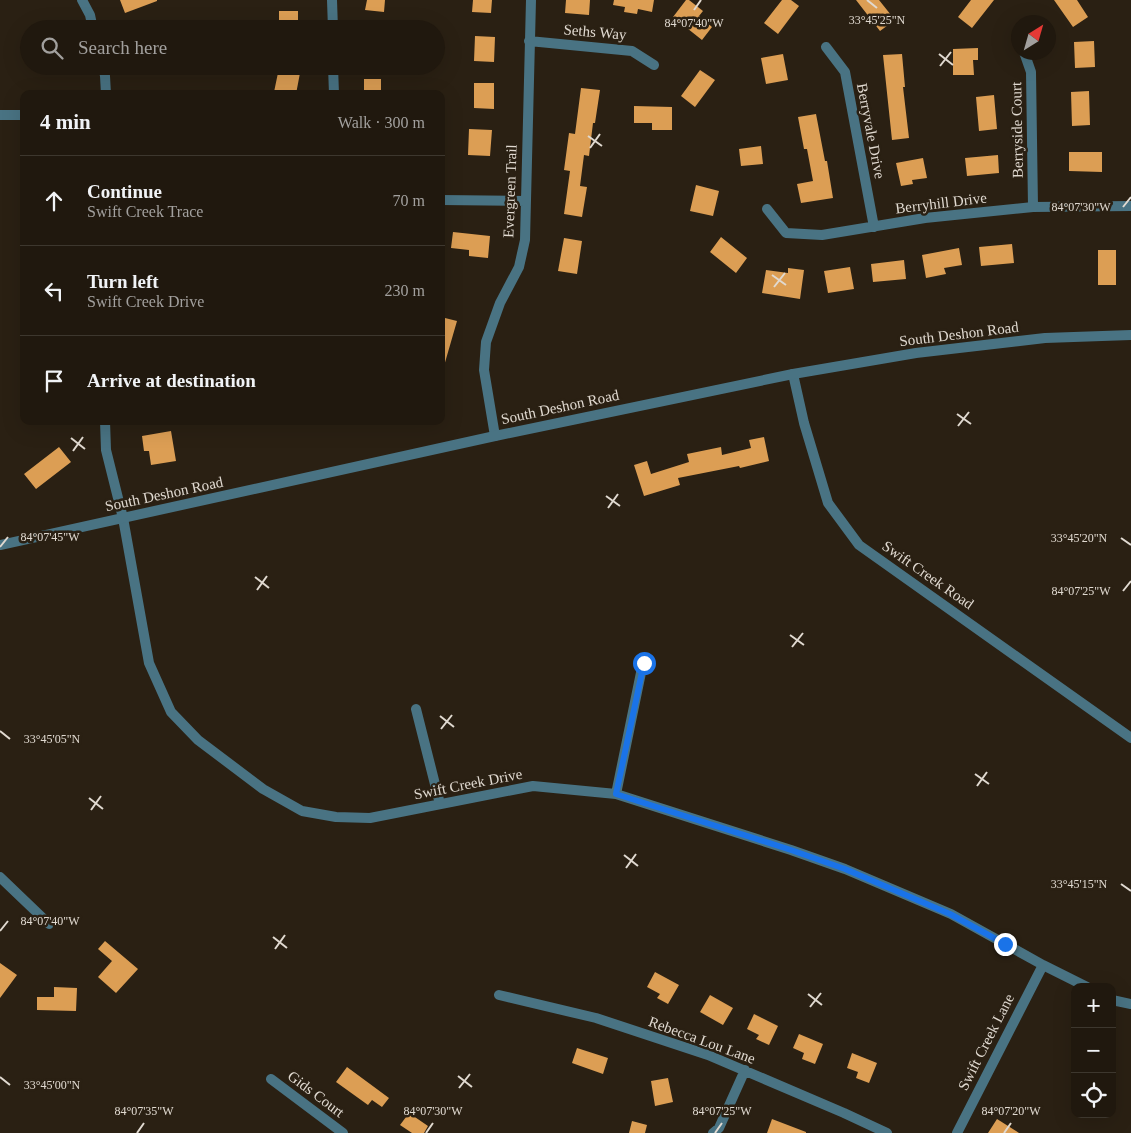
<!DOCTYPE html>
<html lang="en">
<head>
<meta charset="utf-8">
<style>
  body { margin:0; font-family:Georgia,serif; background:#2d251c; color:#f1f3f6 }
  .controls { position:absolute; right:15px; bottom:15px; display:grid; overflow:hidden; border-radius:10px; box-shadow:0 5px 20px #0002 }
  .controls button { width:45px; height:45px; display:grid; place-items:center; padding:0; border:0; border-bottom:1px solid #3d372e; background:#20180e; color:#f1f3f6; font:25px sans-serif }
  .compass { position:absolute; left:1011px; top:15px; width:45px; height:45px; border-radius:50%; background:#20180e; box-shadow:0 5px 20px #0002; rotate:37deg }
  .stop { position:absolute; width:15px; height:15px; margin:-11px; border:4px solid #1a73e8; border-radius:50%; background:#fff }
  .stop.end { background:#1a73e8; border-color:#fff; box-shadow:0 1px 5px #0008 }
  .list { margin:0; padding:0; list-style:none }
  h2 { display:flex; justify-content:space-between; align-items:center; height:65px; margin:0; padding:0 20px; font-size:21px }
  h2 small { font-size:16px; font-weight:400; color:#a2a09e }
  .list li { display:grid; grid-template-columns:32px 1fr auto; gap:15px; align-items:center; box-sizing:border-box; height:90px; padding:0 20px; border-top:1px solid #3d372e }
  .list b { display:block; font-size:19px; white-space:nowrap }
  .list p { margin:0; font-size:16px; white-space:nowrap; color:#a2a09e }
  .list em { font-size:16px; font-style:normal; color:#a2a09e }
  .icon { flex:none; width:28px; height:28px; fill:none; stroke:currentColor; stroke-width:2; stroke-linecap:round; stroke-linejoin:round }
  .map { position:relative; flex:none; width:1131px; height:1133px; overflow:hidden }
  .search { position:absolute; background:#20180e; box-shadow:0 5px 20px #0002; left:20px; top:20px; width:425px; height:55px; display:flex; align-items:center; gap:12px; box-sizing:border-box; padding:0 18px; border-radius:28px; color:#a2a09e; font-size:19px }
  .panel { position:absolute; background:#20180e; box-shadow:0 5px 20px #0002; left:20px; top:90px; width:425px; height:335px; border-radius:10px }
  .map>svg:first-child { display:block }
  .building { fill:#dc9e54 }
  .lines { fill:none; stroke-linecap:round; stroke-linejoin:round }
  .minor { stroke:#497383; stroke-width:10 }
  .tertiary { stroke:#497383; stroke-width:10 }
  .route { stroke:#1a73e8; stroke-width:6 }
  .ticks { fill:none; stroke:#e0d9d0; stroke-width:2 }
  .labels { text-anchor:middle; stroke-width:5; stroke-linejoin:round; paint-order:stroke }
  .street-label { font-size:15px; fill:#e0d9d0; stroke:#2a2013 }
  .ticks-label { font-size:12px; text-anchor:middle; fill:#e0d9d0; stroke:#2a2013; stroke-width:5; stroke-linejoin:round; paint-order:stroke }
</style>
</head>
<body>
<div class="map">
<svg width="1131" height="1133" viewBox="0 0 1131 1133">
  <rect width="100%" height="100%" fill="#2a2013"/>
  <path class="building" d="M120,0H157V1L125,13Z
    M367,0H385L384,12L365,10Z
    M473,0H492L491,13L472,12Z
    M566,0H590L589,15L565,13Z
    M614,0H654L652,12L638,9L637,14L624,12L625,7L613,5Z
    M686,0H689L703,11L699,16L712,27L702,40L673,17Z
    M782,0H791L799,6L778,34L764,23Z
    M856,0H879L895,20L880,31Z
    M971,0H994L972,28L958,17Z
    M1054,0H1077L1088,17L1073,27Z
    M279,11H298V29H279Z
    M475,36L495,37L494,62L474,61Z
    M1094,41L1095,67L1075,68L1074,42Z
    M978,48V60H973L974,75H953V49Z
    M783,54L788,80L766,84L761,58Z
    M902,54L905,87H903L909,138L892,140L883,55Z
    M279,68L300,73L296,94H281L274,92Z
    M700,70L715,80L695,107L681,96Z
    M364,79H381V94H364Z
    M474,83H494V109L474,108Z
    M581,88L600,90L595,123H593L589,156L584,155L580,186L587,187L582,217L564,214L570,171L564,170L569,133L575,134Z
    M1089,91L1090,125L1072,126L1071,92Z
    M994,95L997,129L979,131L976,97Z
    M634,106L672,107V130H652V123H634Z
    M816,114L825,161H827L833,198L801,203L797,184L813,181L807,149H804L798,117Z
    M469,129L492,130L490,156L468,155Z
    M761,146L763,164L741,166L739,149Z
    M1069,152H1102V172L1069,171Z
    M998,155L999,173L967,176L965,158Z
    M923,158L927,178L912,180L913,184L901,186L896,163Z
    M696,185L719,191L713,216L690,211Z
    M453,232L490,236L488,258L469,256V250L451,248Z
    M721,237L747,258L736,273L710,252Z
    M564,238L582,241L577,274L558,271Z
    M1012,244L1014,263L981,266L979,247Z
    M959,248L962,265L944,268L946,274L926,278L922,255Z
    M1098,250H1116V285H1098Z
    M904,260L906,279L873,282L871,264Z
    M850,267L854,289L828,293L824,271Z
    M788,268L804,270L800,299L762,293L766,270L788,273Z
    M441,317L457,321L444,366L441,365Z
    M171,431L176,461L151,465L149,451H144L142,436Z
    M764,437L769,461L740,468L739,466L678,478L680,485L644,496L634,465L647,461L651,474L689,462L687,454L721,447L722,455L751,448L749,440Z
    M59,447L71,462L36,489L24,474Z
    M105,941L138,969L116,993L98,977L112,961L98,949Z
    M0,963L17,975L0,998Z
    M655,972L679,985L668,1004L657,998L660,994L647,987Z
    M54,987L77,988L76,1011L37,1010V997H54Z
    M710,995L733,1008L723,1025L700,1012Z
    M754,1014L778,1026L769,1045L756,1039L759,1035L747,1029Z
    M799,1034L823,1044L815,1064L802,1059L804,1053L793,1048Z
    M577,1048L608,1058L603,1074L572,1063Z
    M852,1053L877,1063L869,1083L856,1078L858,1072L847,1068Z
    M347,1067L389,1098L382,1107L372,1100L368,1105L336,1082Z
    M668,1078L673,1102L655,1106L651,1081Z
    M409,1113L428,1126L424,1133H412L400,1125Z
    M772,1119L806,1132V1133H767Z
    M997,1119L1019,1133H988Z
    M632,1121L647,1125L645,1133H629Z"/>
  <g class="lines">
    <path class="minor" d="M82,0L90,15L93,29
      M332,0L333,29
      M529,41L632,51L654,65
      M826,47L845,72L874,227
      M1024,52L1031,72L1033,207
      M103,66L105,76L106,94
      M333,66L334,94
      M0,115H24
      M441,200L525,201
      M767,209L786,233L822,235L925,218L1033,207L1131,206
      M793,374L804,423L828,503L859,545L1131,738
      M105,421L106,450L123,518L149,663L171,712L198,740L263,789L302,811L336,817L370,818L533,786L616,794L791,850L845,869L951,914L1043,965L1087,987
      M495,436L484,370L486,342L500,303L519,267L525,240L531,0
      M416,709L440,804
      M616,794L643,663
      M0,877L49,924
      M499,995L596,1018L708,1055L844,1113L887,1133
      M1112,1000L1131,1004
      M271,1079L343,1133
      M713,1133L719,1128L745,1070
      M957,1133L1043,965"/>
    <path class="tertiary" d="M0,545L495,436L793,374L916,353L1045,338L1131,335"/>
  </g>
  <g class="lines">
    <path class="route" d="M644,663L616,794L791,850L845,869L950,914L1005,944"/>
  </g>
  <path class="ticks" d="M867,0L877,8M694,10L701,0M939,54L953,65M940,66L951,52M588,136L602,146M590,148L600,134M1123,207L1131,197M772,275L786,285M774,287L785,273M957,414L971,424M958,426L969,412M71,438L85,449M73,451L83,437M606,496L620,506M608,508L618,494M1121,538L1131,545M0,547L8,537M255,577L269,588M257,590L267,576M1123,591L1131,581M790,635L804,645M792,647L803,633M440,716L454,727M441,729L452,715M0,731L10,739M975,774L989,784M977,786L987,772M89,798L103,809M91,810L101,796M624,855L638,866M626,868L636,854M1121,884L1131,891M0,931L8,921M273,937L287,948M275,949L285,935M808,994L822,1005M810,1007L821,993M458,1076L472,1087M0,1077L10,1085M459,1088L470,1074M137,1133L144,1123M426,1133L433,1123M715,1133L722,1123M1004,1133L1011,1123"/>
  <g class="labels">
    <g class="street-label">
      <text transform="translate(595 32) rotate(5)" y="5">Seths Way</text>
      <text transform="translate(1017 130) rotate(-91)" y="5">Berryside Court</text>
      <text transform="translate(871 131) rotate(79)" y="5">Berryvale Drive</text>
      <text transform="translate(510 191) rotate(-88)" y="5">Evergreen Trail</text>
      <text transform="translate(941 203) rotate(-7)" y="5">Berryhill Drive</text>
      <text transform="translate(959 334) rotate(-7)" y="5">South Deshon Road</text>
      <text transform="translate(560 407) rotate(-12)" y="5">South Deshon Road</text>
      <text transform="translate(164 494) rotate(-12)" y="5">South Deshon Road</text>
      <text transform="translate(928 575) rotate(35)" y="5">Swift Creek Road</text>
      <text transform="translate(468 784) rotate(-11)" y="5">Swift Creek Drive</text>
      <text transform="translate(702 1040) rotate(20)" y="5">Rebecca Lou Lane</text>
      <text transform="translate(986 1042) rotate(-63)" y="5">Swift Creek Lane</text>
      <text transform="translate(316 1094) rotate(37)" y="5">Gids Court</text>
    </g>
  </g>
  <g class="ticks-label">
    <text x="877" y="24">33°45'25"N</text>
    <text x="694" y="27">84°07'40"W</text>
    <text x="1081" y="211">84°07'30"W</text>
    <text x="50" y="541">84°07'45"W</text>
    <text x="1079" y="542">33°45'20"N</text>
    <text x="1081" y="595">84°07'25"W</text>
    <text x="52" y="743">33°45'05"N</text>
    <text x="1079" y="888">33°45'15"N</text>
    <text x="50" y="925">84°07'40"W</text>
    <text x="52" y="1089">33°45'00"N</text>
    <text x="144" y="1115">84°07'35"W</text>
    <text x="433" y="1115">84°07'30"W</text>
    <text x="722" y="1115">84°07'25"W</text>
    <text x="1011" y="1115">84°07'20"W</text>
  </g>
</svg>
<div class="controls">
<button>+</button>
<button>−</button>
<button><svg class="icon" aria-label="locate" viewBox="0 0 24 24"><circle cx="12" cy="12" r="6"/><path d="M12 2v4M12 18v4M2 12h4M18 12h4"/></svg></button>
</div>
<svg class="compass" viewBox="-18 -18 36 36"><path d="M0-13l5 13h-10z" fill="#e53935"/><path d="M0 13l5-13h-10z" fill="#a2a09e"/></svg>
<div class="stop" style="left:644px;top:663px"></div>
<div class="stop end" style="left:1005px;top:944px"></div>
<div class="search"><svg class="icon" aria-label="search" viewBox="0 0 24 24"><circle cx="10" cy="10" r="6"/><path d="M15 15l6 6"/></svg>Search here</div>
<section class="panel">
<h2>4 min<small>Walk · 300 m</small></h2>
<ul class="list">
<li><svg class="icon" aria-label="ahead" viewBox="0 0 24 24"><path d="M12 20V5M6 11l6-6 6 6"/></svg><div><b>Continue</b><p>Swift Creek Trace</p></div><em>70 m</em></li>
<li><svg class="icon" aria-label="left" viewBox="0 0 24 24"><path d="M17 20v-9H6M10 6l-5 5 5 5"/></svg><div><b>Turn left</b><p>Swift Creek Drive</p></div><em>230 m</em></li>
<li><svg class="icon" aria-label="arrive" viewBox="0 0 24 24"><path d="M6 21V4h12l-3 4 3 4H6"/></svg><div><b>Arrive at destination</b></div></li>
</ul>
</section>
</div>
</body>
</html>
